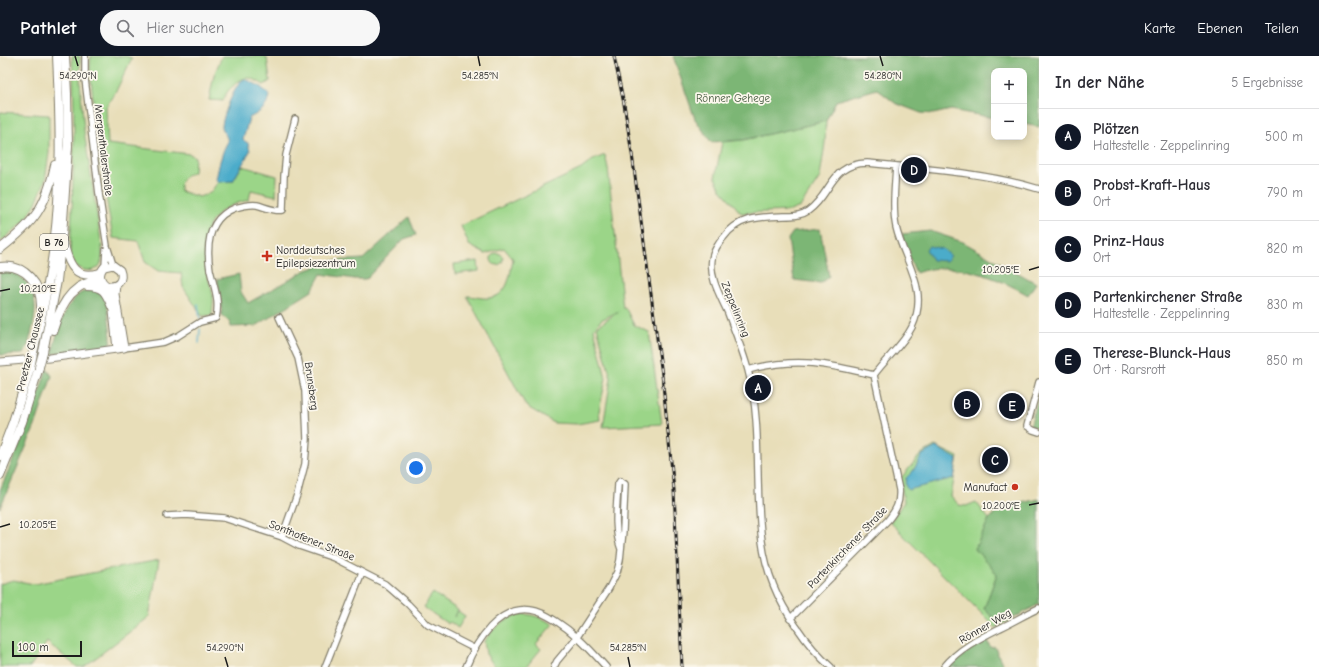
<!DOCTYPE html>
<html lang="de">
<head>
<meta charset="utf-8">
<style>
  body { margin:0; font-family:"Comic Neue",sans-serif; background:#f7f7f7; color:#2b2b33 }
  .controls { position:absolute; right:12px; top:12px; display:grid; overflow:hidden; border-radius:8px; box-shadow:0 2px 10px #0003 }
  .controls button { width:36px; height:36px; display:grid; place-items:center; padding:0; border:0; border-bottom:1px solid #e1e1e2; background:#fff; color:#2b2b33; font:20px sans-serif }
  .scale { position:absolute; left:12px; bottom:10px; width:70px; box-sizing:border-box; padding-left:4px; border:2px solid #1c1c1c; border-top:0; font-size:11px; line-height:14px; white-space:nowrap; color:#1c1c1c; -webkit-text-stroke:3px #fbf7ec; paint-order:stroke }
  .you { position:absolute; left:416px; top:412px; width:14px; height:14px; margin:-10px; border:3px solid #fff; border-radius:50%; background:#1a73e8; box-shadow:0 0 0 6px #1a73e833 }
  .badge { display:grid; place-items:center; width:26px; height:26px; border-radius:50%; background:#111827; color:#fff; font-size:13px; font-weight:700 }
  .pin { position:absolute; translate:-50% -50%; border:2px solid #fff; box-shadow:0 1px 4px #0006 }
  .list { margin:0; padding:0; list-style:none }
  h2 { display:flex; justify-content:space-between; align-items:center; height:52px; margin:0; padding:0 16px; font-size:17px }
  h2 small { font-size:13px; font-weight:400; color:#7c7c81 }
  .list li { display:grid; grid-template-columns:26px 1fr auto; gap:12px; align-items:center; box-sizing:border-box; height:56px; padding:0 16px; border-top:1px solid #e1e1e2 }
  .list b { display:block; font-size:15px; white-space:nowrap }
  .list p { margin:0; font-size:13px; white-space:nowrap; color:#7c7c81 }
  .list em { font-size:13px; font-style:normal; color:#7c7c81 }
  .icon { flex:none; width:22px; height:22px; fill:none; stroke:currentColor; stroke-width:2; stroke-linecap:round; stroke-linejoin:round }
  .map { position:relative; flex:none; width:1039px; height:611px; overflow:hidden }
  header { display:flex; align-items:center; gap:24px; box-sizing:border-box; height:56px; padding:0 20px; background:#111827; color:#fff }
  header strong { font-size:19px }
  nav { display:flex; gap:22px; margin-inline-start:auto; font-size:14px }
  .search { width:280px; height:36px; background:#f7f7f7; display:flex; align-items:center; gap:10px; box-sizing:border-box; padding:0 14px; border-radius:22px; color:#7c7c81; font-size:15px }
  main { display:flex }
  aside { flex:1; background:#fff }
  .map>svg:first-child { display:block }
  .green { fill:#9bd588; stroke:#5c7852; fill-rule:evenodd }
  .forest { fill:#7cb674; stroke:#4c6948 }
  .water { fill:#4bacca; stroke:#346473 }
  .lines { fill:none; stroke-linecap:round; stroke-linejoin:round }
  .stream { stroke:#4bacca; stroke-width:1.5 }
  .minor-casing { stroke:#827d6a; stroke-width:8 }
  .major-casing { stroke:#827d6a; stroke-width:9 }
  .highway-casing { stroke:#827d6a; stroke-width:10 }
  .minor { stroke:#fff; stroke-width:5.5 }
  .major { stroke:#fff; stroke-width:7 }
  .highway { stroke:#fff; stroke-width:8 }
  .rail-casing { stroke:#1c1c1c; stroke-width:3 }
  .rail { stroke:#fbf7ec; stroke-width:1.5; stroke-dasharray:4.5; stroke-linecap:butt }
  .highway-bridge-casing { stroke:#827d6a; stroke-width:10; stroke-linecap:butt }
  .highway-bridge { stroke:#fff; stroke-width:8 }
  .ticks { fill:none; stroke:#1c1c1c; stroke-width:1.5 }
  .poi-dot { fill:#c8321e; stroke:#fbf7ec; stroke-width:1.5 }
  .labels { text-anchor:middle; stroke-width:3.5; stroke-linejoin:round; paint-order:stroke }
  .shield { fill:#fbf7ec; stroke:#5f5e5a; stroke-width:1 }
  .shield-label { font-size:10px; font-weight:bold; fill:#1c1c1c }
  .park-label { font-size:11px; fill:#485d42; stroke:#fbf7ec }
  .street-label { font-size:11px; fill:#1c1c1c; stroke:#fbf7ec }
  .poi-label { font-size:11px; fill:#1c1c1c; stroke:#fbf7ec; text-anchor:start }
  .ticks-label { font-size:10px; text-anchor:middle; fill:#1c1c1c; stroke:#fbf7ec; stroke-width:3.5; stroke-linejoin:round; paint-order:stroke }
</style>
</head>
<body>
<header>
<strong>Pathlet</strong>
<div class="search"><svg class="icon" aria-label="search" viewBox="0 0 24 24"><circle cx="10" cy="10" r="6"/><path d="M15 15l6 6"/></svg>Hier suchen</div>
<nav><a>Karte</a><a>Ebenen</a><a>Teilen</a></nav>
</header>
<main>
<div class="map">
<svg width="1039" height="611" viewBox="0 0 1039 611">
  <rect width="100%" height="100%" fill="#fbf7ec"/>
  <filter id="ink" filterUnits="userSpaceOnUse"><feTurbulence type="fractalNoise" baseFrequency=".025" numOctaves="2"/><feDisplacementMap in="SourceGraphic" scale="8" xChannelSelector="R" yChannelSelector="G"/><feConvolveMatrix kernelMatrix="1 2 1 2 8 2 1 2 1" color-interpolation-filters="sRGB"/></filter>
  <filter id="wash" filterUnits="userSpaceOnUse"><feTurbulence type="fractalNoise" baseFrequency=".012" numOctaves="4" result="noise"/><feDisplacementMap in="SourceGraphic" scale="16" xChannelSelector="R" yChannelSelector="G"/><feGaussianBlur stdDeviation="0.9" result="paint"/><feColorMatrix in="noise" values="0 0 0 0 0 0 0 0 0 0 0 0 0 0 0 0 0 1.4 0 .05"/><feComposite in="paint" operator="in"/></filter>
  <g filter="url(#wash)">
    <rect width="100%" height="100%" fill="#e8deb9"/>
    <path class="green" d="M72,0H80V24L84,75L102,191C102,196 103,202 101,207C97,218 81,216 75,208C73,205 72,202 70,199C73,133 76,66 72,0Z
      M91,0H125L132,2L117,33L106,51L108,88L190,98L195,101L194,116C184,119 179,124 180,135L199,141L210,137L218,126L233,125L242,110L277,120L276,140L251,134L249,144C207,153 200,178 207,216C208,224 212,232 213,240C214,246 212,253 212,259L202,260L183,231L181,217L158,215L145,206L138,185L113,182L97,89L90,11Z
      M222,0H264L267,2L270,25L264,29C250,21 246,18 233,30C227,35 226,38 223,45L209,44L214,19Z
      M0,56L49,59V97L45,125L36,147L25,165L0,186Z
      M826,65L825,87L820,121L800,151L790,155L741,157L722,135L715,122L722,86L743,84Z
      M605,99L608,112L623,252L625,251L634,269L649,276L662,368L603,371L611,322L597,271L619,255L601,264L594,273L606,322L599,355L600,364L577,368L554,367L526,350L467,240C474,240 482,243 489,242C509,240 510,218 513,203L504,192L485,198L469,189L461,170L581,113L593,104Z
      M491 203a6 6 0 1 1 12 0a6 6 0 1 1-12 0Z
      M478,205L479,215L455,218L454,208Z
      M935,390L958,401L951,440L959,449L966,450L976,446L989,463L975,493L997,518L984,553L1001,569L996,572L890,466L904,446L900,423L921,398ZM922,399L954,422L935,426L906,422L913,415Z
      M159,504L149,561L84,611H77L47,586L30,611H0V528L13,524L34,528Z
      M433,537L458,554L454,561L458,555L465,560L458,572L450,566L448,568L423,551Z
      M520,558C533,558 542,562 553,568L536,588L541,593L526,611H495L486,598L484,585C493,572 505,562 520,558Z"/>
    <path class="forest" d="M673,0H1039V71L1024,68V15H994V62L951,54L933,58L921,57L895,47L877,33L836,45L826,65L743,84L711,86L695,63Z
      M409,161L416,179L404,183L366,223H355L321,218L312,235L256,270L231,271L230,266L222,260L220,238L217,223L239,218L241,236L248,247L304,215L332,205L363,203Z
      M820,173L829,220L821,227L794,224L788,183L793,176Z
      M930,175L963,186L1036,227L1028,239C997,221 952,203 916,217L904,189L902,178Z
      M8,216C11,217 14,217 17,218C20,219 22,222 24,224C39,239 36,259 31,278C29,285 28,293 23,298L0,299V217Z
      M93,234L103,239L107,247L111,281L110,287L104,290L52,298C56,280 65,244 83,236C86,235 90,235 93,234Z
      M47,313L52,320L35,370L0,452V434L28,368Z
      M1039,339V372L1030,370Z
      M1039,443V548L1001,569L984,553L997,518L975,493L989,463L1001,452Z
      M986,583L991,592L994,590L1004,611H948C958,599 973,591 986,583Z"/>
    <path class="water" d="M244,23C252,25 265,33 270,40C267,52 259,57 249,62L243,84L248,87L250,95L233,125L218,126L216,123C218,115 219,107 222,99C223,95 225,91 227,87C229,80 222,77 222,70C223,59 235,28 244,23Z
      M929,190L943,193L951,200L946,205L932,204L926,193Z
      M936,391L957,403L954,422L908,434L905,429L906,422L913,415L922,399Z"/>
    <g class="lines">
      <path class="stream" d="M198,249L200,263
        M199,287L200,273"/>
    </g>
  </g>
  <g filter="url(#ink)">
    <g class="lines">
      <defs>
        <path id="minor" d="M85,0V23L99,138L107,190L113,209
          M105,211L106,194
          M279,261L298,302L305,335L307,383L305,408L297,439L282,481
          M124,292L164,286L178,280L200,266L216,262C220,244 214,231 210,214C206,189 208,162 235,152C242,150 250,148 257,149C265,151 275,156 283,154L284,120L286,99L295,63
          M748,314C766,309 788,306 807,307C829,308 852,314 874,319
          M1039,326L1027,370L1033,374L1039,376
          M167,460L186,459L224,462L282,481L299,490L334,502L385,528L408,548L428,569L475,593
          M790,563L888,464C896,454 900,447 899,434L874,319C886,302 903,289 912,271C930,233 904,206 896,171C892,151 895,130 896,110
          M325,611L362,517
          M466,611C476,586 499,549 531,554C546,556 567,572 578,582C588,591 597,601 606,611
          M554,611L557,605L577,581L609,532L617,516L620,504L623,475L625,428L620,425L618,428C617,449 613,472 621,493
          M831,611C817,599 806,585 796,570C778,545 766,516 762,485C754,429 763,370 748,314C743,295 735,276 728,257C721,241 709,222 712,203C713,196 719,186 724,181C739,160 761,161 784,160C793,160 801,160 808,155C832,138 830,108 867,107C925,113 983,116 1039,133
          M944,611C958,593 980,582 1000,572C1013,566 1026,558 1039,552"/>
        <path id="major" d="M108,230C118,231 124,224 120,214L113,209L104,211C98,218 100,226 108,230L112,246L117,293
          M0,306L49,302L124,292L115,238L116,229"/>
        <path id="highway" d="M64,189C69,210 76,224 100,217
          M0,193C34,167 46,151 55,109
          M0,211C25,207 42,229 41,252
          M87,230C104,230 106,237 112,251
          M53,274C60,250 73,224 101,225
          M43,296L57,225L62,180L68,90L67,38L65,0
          M33,297C41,262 50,226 54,189C62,127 60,63 57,0
          M0,400L13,366L30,312
          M0,420L22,366L39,311"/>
      </defs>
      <use href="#minor" class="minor-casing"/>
      <use href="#major" class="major-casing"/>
      <use href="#highway" class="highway-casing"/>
      <use href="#minor" class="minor"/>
      <use href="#major" class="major"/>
      <use href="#highway" class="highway"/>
      <defs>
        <path id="rail" d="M614,0L624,48L632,98L662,319L674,434L682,611"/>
      </defs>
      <use href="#rail" class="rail-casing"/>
      <use href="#rail" class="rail"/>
      <defs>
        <path id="highway-bridge" d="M39,311L43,296
          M30,312L33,297"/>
      </defs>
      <use href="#highway-bridge" class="highway-bridge-casing"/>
      <use href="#highway-bridge" class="highway-bridge"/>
    </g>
  </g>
  <path class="ticks" d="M75,0L78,10M478,0L480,10M880,0L883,10M1029,214L1039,211M0,235L10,233M1029,449L1039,447M0,471L10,468M225,601L228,611M628,601L630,611"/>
  <g class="poi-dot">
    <path d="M265 194h4v4h4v4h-4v4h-4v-4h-4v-4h4z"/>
    <circle cx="1015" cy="431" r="4"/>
  </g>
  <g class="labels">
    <rect class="shield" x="40" y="178" width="28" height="16" rx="3"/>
    <g class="shield-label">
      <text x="54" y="190">B 76</text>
    </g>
    <g class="park-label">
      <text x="733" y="46">Rönner Gehege</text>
    </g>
    <g class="street-label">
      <text transform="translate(104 94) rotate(83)" y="4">Mergenthalerstraße</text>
      <text transform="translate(736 253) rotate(68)" y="4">Zeppelinring</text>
      <text transform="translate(30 293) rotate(-76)" y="4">Preetzer Chaussee</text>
      <text transform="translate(312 330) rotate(82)" y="4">Brunsberg</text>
      <text transform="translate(312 484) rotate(22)" y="4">Sonthofener Straße</text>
      <text transform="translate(847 491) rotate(-46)" y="4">Partenkirchener Straße</text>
      <text transform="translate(985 570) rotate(-30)" y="4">Rönner Weg</text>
    </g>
    <g class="poi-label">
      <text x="276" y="198">Norddeutsches<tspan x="276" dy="13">Epilepsiezentrum</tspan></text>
      <text x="1007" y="435" text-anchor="end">Manufact</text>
    </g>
  </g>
  <g class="ticks-label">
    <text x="78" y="23">54.290°N</text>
    <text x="480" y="23">54.285°N</text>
    <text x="883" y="23">54.280°N</text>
    <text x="1001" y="217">10.205°E</text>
    <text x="38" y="236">10.210°E</text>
    <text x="1001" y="453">10.200°E</text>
    <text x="38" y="472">10.205°E</text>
    <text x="225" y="595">54.290°N</text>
    <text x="628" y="595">54.285°N</text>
  </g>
</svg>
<div class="controls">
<button>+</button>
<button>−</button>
</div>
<div class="scale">100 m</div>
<div class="you"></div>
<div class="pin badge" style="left:758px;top:332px">A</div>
<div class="pin badge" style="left:967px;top:348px">B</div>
<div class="pin badge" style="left:995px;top:404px">C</div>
<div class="pin badge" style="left:914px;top:114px">D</div>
<div class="pin badge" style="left:1012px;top:350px">E</div>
</div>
<aside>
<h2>In der Nähe<small>5 Ergebnisse</small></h2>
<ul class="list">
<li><span class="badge">A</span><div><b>Plötzen</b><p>Haltestelle · Zeppelinring</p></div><em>500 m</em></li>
<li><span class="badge">B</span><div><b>Probst-Kraft-Haus</b><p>Ort</p></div><em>790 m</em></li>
<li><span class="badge">C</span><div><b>Prinz-Haus</b><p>Ort</p></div><em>820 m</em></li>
<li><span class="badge">D</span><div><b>Partenkirchener Straße</b><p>Haltestelle · Zeppelinring</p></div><em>830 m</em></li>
<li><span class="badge">E</span><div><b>Therese-Blunck-Haus</b><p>Ort · Rarsrott</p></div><em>850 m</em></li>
</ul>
</aside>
</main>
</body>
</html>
